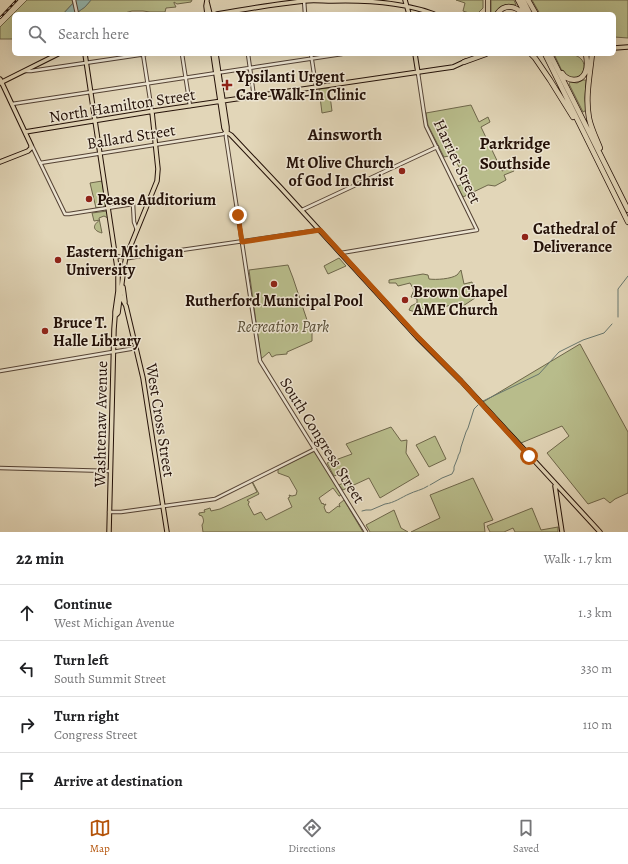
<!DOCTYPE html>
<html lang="en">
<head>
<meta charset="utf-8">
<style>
  body { margin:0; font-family:Alegreya,serif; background:#f6f6f6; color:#202124 }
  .stop { position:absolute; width:12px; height:12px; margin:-9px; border:3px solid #b45309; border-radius:50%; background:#fff }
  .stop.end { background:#b45309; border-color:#fff; box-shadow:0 1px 4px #0008 }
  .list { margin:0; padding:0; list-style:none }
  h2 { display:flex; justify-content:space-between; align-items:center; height:52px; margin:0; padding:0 16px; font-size:17px }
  h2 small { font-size:13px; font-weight:400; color:#757577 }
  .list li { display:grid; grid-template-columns:26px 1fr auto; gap:12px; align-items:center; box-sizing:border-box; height:56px; padding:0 16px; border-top:1px solid #e0e0e0 }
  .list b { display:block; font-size:15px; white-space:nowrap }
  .list p { margin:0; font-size:13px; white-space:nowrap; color:#757577 }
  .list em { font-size:13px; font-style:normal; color:#757577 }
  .icon { flex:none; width:22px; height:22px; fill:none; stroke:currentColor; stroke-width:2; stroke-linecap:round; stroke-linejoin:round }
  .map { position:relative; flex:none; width:628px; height:532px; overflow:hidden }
  .search { position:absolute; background:#fff; box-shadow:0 4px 16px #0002; left:12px; right:12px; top:12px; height:44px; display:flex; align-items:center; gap:10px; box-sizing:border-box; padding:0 14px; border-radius:6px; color:#757577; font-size:15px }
  .sheet { height:276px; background:#fff }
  nav { display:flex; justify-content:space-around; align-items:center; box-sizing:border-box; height:56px; border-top:1px solid #e0e0e0; background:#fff; font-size:11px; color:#757577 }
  nav a { display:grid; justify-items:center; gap:2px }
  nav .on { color:#b45309 }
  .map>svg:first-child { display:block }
  .green { fill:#b8bc8b; stroke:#6e664a }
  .water { fill:#95b9b2; stroke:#68766e }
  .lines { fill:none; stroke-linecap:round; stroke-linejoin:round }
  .stream { stroke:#68766e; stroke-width:1 }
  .minor-casing { stroke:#544234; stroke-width:4.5 }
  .major-casing { stroke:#241108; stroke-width:5.5 }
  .highway-casing { stroke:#241108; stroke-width:6 }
  .minor { stroke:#ece4d1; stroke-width:2.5 }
  .major { stroke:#e2d6b8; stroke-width:3.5 }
  .highway { stroke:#e2d6b8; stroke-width:4.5 }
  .rail-casing { stroke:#241108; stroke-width:2.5 }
  .rail { stroke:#ece4d1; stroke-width:1; stroke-dasharray:3; stroke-linecap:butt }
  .route { stroke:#b45309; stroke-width:5 }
  .poi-dot { fill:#8f2418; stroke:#ece4d1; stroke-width:1.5 }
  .labels { text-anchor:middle; stroke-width:3; stroke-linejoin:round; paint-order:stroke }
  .poi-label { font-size:16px; font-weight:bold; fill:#241108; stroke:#ece4d1; text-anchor:start }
  .street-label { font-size:16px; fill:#241108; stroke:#ece4d1 }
  .park-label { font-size:16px; font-style:italic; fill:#584d36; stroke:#ece4d1 }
  .neighbourhood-label { font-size:17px; font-weight:bold; fill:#241108; stroke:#ece4d1 }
</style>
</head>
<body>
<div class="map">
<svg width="628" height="532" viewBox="0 0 628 532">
  <rect width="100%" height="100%" fill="#e2d6b8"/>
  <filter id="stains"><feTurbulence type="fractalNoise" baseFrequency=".005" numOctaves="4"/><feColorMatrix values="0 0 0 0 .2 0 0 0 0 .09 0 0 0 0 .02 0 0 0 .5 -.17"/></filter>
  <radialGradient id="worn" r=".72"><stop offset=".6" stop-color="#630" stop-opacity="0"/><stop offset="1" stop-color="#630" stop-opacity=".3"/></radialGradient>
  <path class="green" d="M27,0H72L73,3L63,14H14V39H0V27Z
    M91,0H192L191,2L177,4L174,2V3L176,7L166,8L165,12H150L143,11H132L121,14H79V11L85,7Z
    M456,0H483V8L477,14H472L463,11L465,3Z
    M491,0H514L516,5C506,5 501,6 494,14H491Z
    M532,0H628V38L614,37V14H540Z
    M554,54C561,54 570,53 577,56C583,59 586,65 583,72C582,75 581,78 577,78C576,79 571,78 570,78L562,71Z
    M583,80H586L585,98L586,109L585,111L583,112L569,84L570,82L577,83Z
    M329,88L332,111L322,113L319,89Z
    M471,105L479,122L488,117L490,122L481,127L502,171L512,167L514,171L504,175L506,180L495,186L488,185L463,197L457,186L467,183L453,155L444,157L428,125L426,113Z
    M102,181L106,205L105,206L96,208L90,183Z
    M107,211L108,218L104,216L99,218L102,233C94,231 91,226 100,220L94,221L92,213Z
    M339,258L346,266L328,274L324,266Z
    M288,265L293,278L307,320L312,329V341L287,352V354L276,355L272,357L269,352L261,359L249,270Z
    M461,270L464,284L472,282L475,298L460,308L455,303L445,307L438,304L434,307L436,313H427L421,307L415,312L409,310L411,306L417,303V299L411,297L414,290L410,283L398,286L396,283H389V280L423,274L428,275L429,279C436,280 451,279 457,275C458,274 460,271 461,270Z
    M580,344L628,432V493L615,499L610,503L604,498L588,504L547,453L569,436L562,426L521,443L483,402Z
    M391,427L401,441L407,440L406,453L419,475L380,498L369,478L343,490L339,485L347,481L345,473L334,476L327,463L352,454L346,444Z
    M435,436L446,459L429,467L416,445Z
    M314,451L341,493L340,496H339L333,488L319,498L322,504L323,503L324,505L326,504L324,507L326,512L329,513L338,506L340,507L339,504L344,500L363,532H203L202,525C204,522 204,520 202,516L199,515V513L205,512L204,510L210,508L211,511L220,509L257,492L252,482V481L259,494L247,500L248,501H249V503L248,504L254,515L261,512L266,520L292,507L288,498L290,497L289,495L292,496L296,495L297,491L289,477L278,473V469Z
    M473,478L493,520L484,523L485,532H411L440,518L430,495Z
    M532,508L541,530L558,527V532H515L513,528L504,532H490L487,526Z
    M394,510L401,528L408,532H370L366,525Z"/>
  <path class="water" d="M76,0H91L85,7L75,14H63Z"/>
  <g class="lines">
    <path class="stream" d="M618,317V289L628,276
      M483,401L539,374L559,352L583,340L604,333L612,324
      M430,485L442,478L452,474L454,470V467L458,457V456L460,452L461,447L466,432L468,428L474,409L478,405
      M362,511L366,510H371L385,504C394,503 402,497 409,494C415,491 422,490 428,486"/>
    <defs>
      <path id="minor" d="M74,0L77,14
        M304,0L305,14
        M143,54L152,112
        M182,54L190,106
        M248,54L254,97
        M311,54L316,87
        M25,71H31L146,54
        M12,104L342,54
        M32,146L65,214H69L133,204L134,222L137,230
        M40,163L223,134L226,132V137L260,361L366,532
        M302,210L437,147
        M341,253L477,230L426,126L425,120L418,73
        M116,256L129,258L140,256L319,230
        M0,371L136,348
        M0,468L110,471
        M109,512H121L215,499L315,449"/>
      <path id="major" d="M207,0L206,6L207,14
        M405,0L409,14
        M207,2L210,14
        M217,14C246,9 275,4 304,1C313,0 323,1 332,1C366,0 402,2 434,14
        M614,48L628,47
        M85,54L118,274V291L115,312V316L114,329L109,532
        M213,54L224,128L226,132L231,135L281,188L417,337L461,381L600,532
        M216,54L227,127V131
        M415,54L418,73
        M0,79L31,145V148L28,151L0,162
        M0,83L58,54
        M25,132L154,111L439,69L453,67L466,61
        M123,287L125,302
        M118,291L126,306L143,378L167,532
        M115,316L118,313L124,267L126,257L157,181L158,169L152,112
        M555,486L562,532"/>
      <path id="highway" d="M488,0V14
        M518,0L525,13
        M523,0L530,14
        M528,0L536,14
        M497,14C504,4 515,5 523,14
        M531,54L535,58L550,80L573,117
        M545,54L628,222
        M550,54L628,210
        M592,54C590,75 585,97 589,118C591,128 596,138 600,148
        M464,62L486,54
        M562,73C567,81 580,83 585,73C588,68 587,60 586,54"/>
    </defs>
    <use href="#minor" class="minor-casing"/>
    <use href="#major" class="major-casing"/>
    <use href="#highway" class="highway-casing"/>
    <use href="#minor" class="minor"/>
    <use href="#major" class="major"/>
    <use href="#highway" class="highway"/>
    <defs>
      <path id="rail" d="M0,18L17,0"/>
    </defs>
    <use href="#rail" class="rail-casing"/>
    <use href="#rail" class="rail"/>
  </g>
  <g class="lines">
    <path class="route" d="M238,215L242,242L320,230L417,336L461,381L529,456"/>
  </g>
  <g class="poi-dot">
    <path d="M225 79h4v4h4v4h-4v4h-4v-4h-4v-4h4z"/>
    <circle cx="402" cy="171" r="4"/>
    <circle cx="89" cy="199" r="4"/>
    <circle cx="525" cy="237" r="4"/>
    <circle cx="58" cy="260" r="4"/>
    <circle cx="274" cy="284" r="4"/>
    <circle cx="405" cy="300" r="4"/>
    <circle cx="45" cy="331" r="4"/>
  </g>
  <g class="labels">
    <g class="poi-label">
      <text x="236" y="82">Ypsilanti Urgent<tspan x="236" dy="18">Care Walk-In Clinic</tspan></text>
      <text x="394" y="168" text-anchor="end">Mt Olive Church<tspan x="394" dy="18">of God In Christ</tspan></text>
      <text x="97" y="205">Pease Auditorium</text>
      <text x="533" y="234">Cathedral of<tspan x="533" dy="18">Deliverance</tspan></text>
      <text x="66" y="257">Eastern Michigan<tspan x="66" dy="18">University</tspan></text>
      <text x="413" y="297">Brown Chapel<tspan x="413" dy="18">AME Church</tspan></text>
      <text x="274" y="306" text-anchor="middle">Rutherford Municipal Pool</text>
      <text x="53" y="328">Bruce T.<tspan x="53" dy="18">Halle Library</tspan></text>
    </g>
    <g class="street-label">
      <text transform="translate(122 105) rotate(-9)" y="6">North Hamilton Street</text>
      <text transform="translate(131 136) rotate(-9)" y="6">Ballard Street</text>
      <text transform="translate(458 161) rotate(65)" y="6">Harriet Street</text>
      <text transform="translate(161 420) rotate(81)" y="6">West Cross Street</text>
      <text transform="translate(100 424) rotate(-89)" y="6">Washtenaw Avenue</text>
      <text transform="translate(323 440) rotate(58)" y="6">South Congress Street</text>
    </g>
    <g class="park-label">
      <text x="283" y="332">Recreation Park</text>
    </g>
    <g class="neighbourhood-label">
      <text x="345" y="140">Ainsworth</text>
      <text x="515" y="149">Parkridge<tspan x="515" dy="20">Southside</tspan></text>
    </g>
  </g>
  <rect width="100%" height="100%" filter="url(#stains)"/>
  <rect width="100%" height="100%" fill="url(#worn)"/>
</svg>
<div class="stop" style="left:529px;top:456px"></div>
<div class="stop end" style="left:238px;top:215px"></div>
<div class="search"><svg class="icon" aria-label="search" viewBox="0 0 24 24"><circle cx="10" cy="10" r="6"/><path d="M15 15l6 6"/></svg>Search here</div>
</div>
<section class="sheet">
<h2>22 min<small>Walk · 1.7 km</small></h2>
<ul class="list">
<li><svg class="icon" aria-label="ahead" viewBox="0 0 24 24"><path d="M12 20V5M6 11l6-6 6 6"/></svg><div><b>Continue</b><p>West Michigan Avenue</p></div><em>1.3 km</em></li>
<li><svg class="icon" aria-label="left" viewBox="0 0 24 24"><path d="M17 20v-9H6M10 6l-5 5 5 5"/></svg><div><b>Turn left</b><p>South Summit Street</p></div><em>330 m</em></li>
<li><svg class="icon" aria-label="right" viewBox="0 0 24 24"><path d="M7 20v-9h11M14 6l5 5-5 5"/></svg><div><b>Turn right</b><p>Congress Street</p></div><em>110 m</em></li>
<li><svg class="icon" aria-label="arrive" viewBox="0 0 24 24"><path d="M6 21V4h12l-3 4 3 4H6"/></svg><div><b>Arrive at destination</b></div></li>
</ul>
</section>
<nav>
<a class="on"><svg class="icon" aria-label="map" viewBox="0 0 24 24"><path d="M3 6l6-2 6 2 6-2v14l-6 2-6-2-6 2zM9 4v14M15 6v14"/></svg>Map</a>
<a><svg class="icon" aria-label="directions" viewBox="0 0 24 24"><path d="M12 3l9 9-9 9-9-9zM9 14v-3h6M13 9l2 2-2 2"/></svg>Directions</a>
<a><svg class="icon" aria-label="saved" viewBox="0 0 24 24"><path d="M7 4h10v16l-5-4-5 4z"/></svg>Saved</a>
</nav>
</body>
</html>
